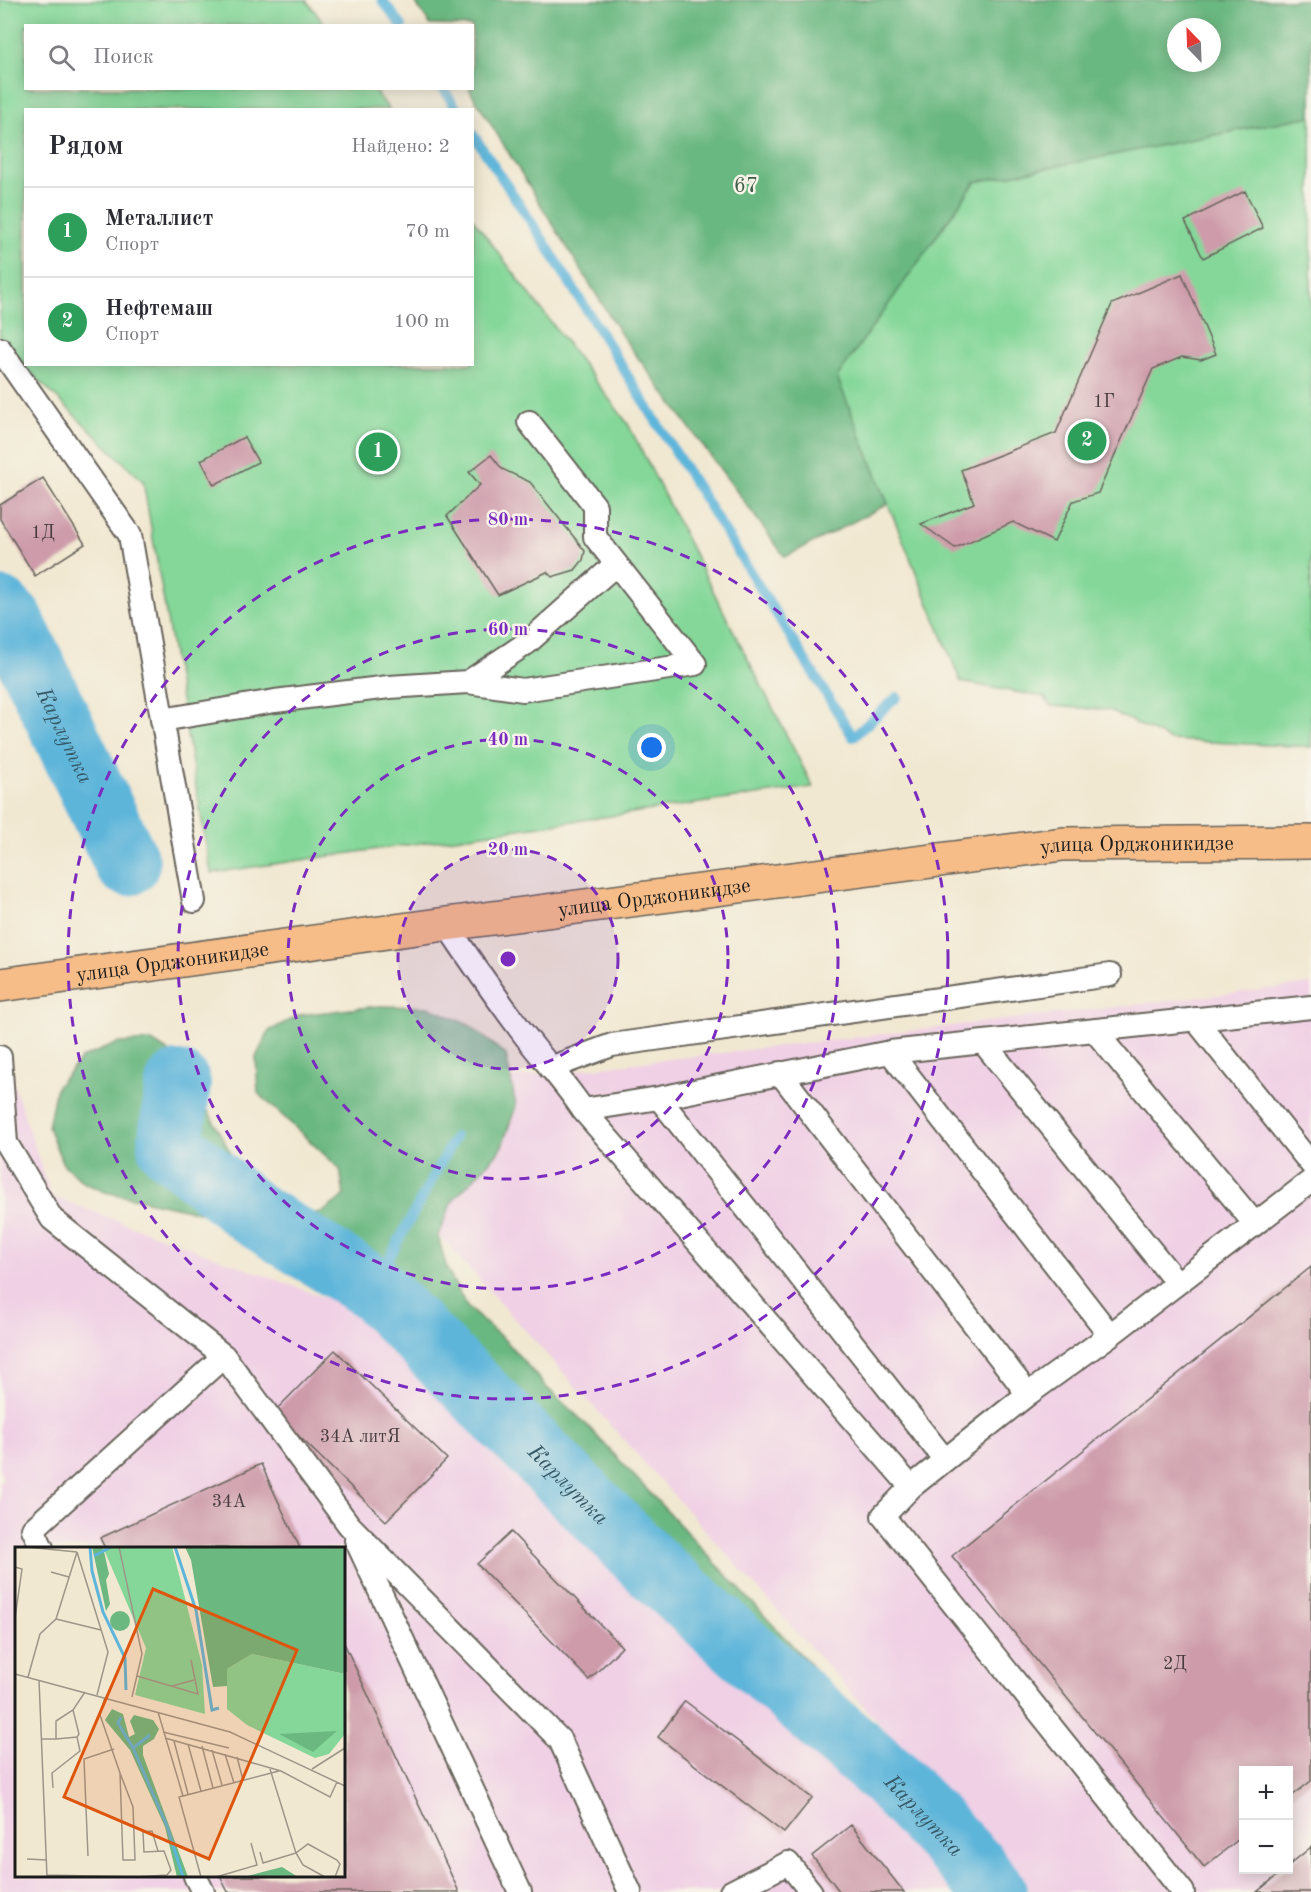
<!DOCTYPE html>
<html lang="ru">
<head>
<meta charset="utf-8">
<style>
  body { margin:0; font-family:"Old Standard TT",serif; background:#f2f2f3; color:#2b2b33 }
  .controls { position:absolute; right:18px; bottom:18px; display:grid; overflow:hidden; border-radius:0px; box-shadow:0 3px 15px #0003 }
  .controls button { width:54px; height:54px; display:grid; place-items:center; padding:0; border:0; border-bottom:2px solid #e1e1e2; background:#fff; color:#2b2b33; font:30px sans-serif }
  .compass { position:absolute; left:1167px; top:18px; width:54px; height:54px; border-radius:50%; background:#fff; box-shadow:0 3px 15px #0003; rotate:337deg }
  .you { position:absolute; left:652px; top:748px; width:21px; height:21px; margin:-15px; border:4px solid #fff; border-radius:50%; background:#1a73e8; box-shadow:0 0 0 9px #1a73e833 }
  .badge { display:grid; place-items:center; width:39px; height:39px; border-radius:50%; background:#b5179e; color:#fff; font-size:20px; font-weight:700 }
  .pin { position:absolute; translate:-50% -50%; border:3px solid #fff; box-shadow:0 2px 6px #0006 }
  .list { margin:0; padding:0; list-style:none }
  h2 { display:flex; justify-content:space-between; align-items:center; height:78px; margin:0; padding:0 24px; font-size:26px }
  h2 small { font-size:20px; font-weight:400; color:#7c7c81 }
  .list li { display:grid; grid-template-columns:39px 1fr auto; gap:18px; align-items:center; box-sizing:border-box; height:90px; padding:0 24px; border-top:2px solid #e1e1e2 }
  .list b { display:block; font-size:22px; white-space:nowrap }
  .list p { margin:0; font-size:20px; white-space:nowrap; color:#7c7c81 }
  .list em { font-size:20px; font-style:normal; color:#7c7c81 }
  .icon { flex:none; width:33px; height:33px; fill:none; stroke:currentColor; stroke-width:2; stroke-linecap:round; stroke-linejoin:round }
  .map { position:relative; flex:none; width:1311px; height:1892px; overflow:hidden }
  .search { position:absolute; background:#fff; box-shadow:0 3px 15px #0003; left:24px; top:24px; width:450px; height:66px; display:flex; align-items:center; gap:15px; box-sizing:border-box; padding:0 21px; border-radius:0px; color:#7c7c81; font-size:22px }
  .panel { position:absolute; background:#fff; box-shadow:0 3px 15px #0003; left:24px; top:108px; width:450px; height:258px; border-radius:0px }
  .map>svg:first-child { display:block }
  .built { fill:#f0d0e5; fill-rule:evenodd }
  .green { fill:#84d799; stroke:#507a5a; stroke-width:1.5 }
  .forest { fill:#6bb881; stroke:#446a4e; stroke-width:1.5; fill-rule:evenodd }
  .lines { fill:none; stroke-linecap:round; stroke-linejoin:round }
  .stream { stroke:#5db5da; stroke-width:10 }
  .river { stroke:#5db5da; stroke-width:66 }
  .building { fill:#cd9baa }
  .service-casing { stroke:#67635b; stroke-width:26 }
  .primary-casing { stroke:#67635b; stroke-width:36 }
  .service { stroke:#fff; stroke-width:22 }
  .primary { stroke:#f7bd88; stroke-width:33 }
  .ring { fill:none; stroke:#7b2cbf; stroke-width:3; stroke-dasharray:10 8 }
  .labels { text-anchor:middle; stroke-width:5; stroke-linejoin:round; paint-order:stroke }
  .number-label { font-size:18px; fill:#483c40 }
  .park-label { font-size:21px; fill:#405d48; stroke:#f7f3e8 }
  .street-label { font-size:21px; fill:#1c1c1c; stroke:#f7f3e8 }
  .water-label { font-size:22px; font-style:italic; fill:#365968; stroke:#f7f3e8 }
  .inset-river { fill:none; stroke:#5db5da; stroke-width:3 }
  .inset-road { fill:none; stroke:#9c9689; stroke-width:1.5 }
  .view { fill:#de560d; fill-opacity:0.15; stroke:#de560d; stroke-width:3 }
  .inset-edge { fill:none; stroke:#1c1c1c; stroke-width:3 }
  .centre { fill:#7b2cbf; stroke:#f7f3e8; stroke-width:3 }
  .ring-label { font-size:18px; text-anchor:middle; font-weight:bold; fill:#7b2cbf; stroke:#f7f3e8; stroke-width:5; stroke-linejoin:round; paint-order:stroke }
</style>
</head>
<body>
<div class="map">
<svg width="1311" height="1892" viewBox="0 0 1311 1892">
  <rect width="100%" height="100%" fill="#f7f3e8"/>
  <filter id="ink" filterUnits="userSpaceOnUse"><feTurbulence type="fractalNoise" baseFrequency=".0167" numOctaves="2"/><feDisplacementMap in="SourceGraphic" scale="12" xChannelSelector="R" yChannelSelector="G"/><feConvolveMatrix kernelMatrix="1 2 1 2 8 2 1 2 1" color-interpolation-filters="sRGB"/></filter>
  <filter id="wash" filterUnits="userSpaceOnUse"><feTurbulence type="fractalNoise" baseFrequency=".008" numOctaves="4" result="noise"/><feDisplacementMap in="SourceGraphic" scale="24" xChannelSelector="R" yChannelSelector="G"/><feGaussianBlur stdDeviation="1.35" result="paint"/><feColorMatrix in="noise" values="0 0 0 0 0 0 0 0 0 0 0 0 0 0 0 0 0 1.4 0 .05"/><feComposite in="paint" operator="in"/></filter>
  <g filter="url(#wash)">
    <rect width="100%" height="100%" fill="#f1e8d1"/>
    <path class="built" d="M1311,984V1892H1031L386,1176L439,1086ZM1244,1770H1288V1870H1244Z
      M11,1076L51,1196L355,1309L632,1591L874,1787L954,1892H0V1482L4,1480L0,1470V1078ZM16,1548H344V1876H16Z"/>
    <path class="green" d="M0,0H306L325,25L26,26V88L373,89L389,109L26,110V364H472L473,219L628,424L813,787L211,873L143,481L0,343Z
      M1311,116V747L1170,740L1109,710L1051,706L1044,697L961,682L836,377L975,182Z"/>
    <path class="forest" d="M414,0H1311V116L975,182L837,377L888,504L785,557L622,336L469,89L472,88V26L430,25ZM1176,27H1212V63H1176Z
      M378,1006L429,1007L469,1025L506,1055L516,1106L501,1149L452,1202L438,1236L447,1269L467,1307L507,1342L546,1387L583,1421L1022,1892H954L874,1787L632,1591L355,1309L278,1255L251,1233L212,1215L105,1192L83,1182L63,1164L48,1127L56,1087L82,1058L118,1043L152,1041L180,1059L235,1161L278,1204L300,1217L324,1211L344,1196L340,1169L258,1093L256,1057L269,1031L299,1015Z"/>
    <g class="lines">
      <path class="stream" d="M382,0L402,26
        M443,88L457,110
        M472,133L543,240L853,737L897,697
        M373,1288L455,1137"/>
      <g class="river">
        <path id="s1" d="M0,610L11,621L127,863"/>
        <path id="s2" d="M178,1084L170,1146L252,1213L373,1288L652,1567L836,1732L889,1777L975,1868L994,1892"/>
      </g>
    </g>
    <g id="blocks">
      <path class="building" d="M1245,191L1263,228L1203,258L1185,221Z
        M1182,274L1216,354L1201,360L1182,357L1153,369L1098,493L1073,501L1054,542L1013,522L955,548L921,524L974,503L961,470L1056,433L1112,304Z
        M244,437L258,462L214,485L201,460Z
        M491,455L502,469L530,482L585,551L583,560L575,570L552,577L547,572L498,595L447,516L480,485L469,472Z
        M43,478L85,544L35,576L0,519V505Z
        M1311,1267V1781L1288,1799V1770H1244V1835L1204,1867L952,1556Z
        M335,1350L447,1459L386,1521L274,1412Z
        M261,1464L300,1548H105L100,1538Z
        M511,1532L622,1647L589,1680L477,1564Z
        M344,1643L459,1892H228L220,1876H344Z
        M685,1701L812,1798L784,1833L658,1737Z
        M851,1825L904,1892H840L812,1856Z
        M1311,1847V1892H1257L1284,1870H1288V1866Z"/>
    </g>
  </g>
  <g filter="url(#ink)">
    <use href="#blocks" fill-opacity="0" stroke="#67635b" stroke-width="1.5"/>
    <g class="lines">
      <defs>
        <path id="service" d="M0,349L130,535L194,901
          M468,682L527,643L616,564
          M162,720L275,701L389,687L468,682L523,690L695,664L595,537V506L529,422
          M446,924C472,963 498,1000 526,1037C545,1062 566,1084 583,1110L911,1487L1028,1394L1110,1335L1311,1181
          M1195,1019L1311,1164
          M1094,1030L1255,1224
          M983,1042L1177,1283
          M890,1052L1110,1335
          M0,1057L6,1143L52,1219L224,1356L349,1525L560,1740L630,1892
          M550,1068L612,1045L1110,975
          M780,1073L1028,1394
          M659,1098L945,1460
          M583,1110L659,1098L890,1052L1311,1007
          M911,1487L883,1516L1183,1892
          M356,1540L520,1892
          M42,1548L33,1529L224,1356
          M195,1876L203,1892
          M731,1892L788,1863L811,1892"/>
        <g id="primary">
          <path id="s3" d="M0,985L446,924L1063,844L1311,842"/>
        </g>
      </defs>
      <use href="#service" class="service-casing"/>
      <use href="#primary" class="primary-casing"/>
      <use href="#service" class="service"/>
      <use href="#primary" class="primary"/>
    </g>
  </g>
  <circle cx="508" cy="959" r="110" fill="#7b2cbf" fill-opacity=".12"/>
  <g class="ring">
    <circle cx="508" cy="959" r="110"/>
    <circle cx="508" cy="959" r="220"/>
    <circle cx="508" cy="959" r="330"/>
    <circle cx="508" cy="959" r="440"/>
  </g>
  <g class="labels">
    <g class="number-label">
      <text x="1104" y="407">1Г</text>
      <text x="43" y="538">1Д</text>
      <text x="360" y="1442">34А литЯ</text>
      <text x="229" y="1507">34А</text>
      <text x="1175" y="1669">2Д</text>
    </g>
    <g class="park-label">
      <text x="746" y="192">67</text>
    </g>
    <g class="street-label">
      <text dy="7" stroke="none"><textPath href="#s3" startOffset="1146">улица Орджоникидзе</textPath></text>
      <text dy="7" stroke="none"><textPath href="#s3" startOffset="660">улица Орджоникидзе</textPath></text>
      <text dy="7" stroke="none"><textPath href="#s3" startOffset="174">улица Орджоникидзе</textPath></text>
    </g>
    <g class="water-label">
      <text dy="8" stroke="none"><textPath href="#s1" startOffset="142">Карлутка</textPath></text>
      <text dy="8" stroke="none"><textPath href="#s2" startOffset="588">Карлутка</textPath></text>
      <text dy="8" stroke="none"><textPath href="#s2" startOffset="1074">Карлутка</textPath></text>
    </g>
  </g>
  <g transform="translate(15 1547)">
    <rect width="330" height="330" fill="#f1e8d1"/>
    <path d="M88,0H157L187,118L190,167L120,148L131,101ZM237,107L330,127V187L314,207L300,211L232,178L212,162V122Z" fill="#84d799"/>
    <path d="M77,0H88L94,27L91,33L95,57L91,64ZM170,0H330V127L237,107L212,122V139L198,140L176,13ZM95 74a10 10 0 1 1 20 0a10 10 0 1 1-20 0ZM97,162L108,167L114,190L120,187L115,174L119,168L138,173L144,182L139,192L128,199V208L173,330H162L150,280L115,203L90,173ZM322,184L298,205L264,187ZM267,320L283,330H229L259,322Z" fill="#6bb881"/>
    <path class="inset-river" d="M75,0L77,24L88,65L110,111L111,143M160,0L181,63L197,163L204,161M79,9L96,0M106,170L103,176L118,201L152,279L168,330M118,201L135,188"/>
    <path class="inset-road" d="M11,0L62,5M104,0L127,107L117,150M62,5L93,105L82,148M0,20L7,22L0,71M36,25L54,30M41,72L86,83M0,127L215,185L330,239M122,129L183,147L176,113M13,130L25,87L41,72L62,5M24,133L32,330M157,139L179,133M90,150L85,168L105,226L108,313H120L118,260L105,226M143,165L168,249L264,224M148,185L214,201M150,191L266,224L315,250L322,235M27,192H41V174L58,163L70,145M41,192L62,190L64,187L58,163M159,194L173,247M173,197L186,244M187,199L198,241M197,203L207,238M210,207L219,236M222,210L228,233M297,222L330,201M38,241L37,226L65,204L62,190M168,249L164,250L186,330M245,305L248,316L281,306L255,222M73,309L69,212L99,202M12,312L32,313M32,328L122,330M121,330L152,328L156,323L149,304L129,305L128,285L137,284L143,304M201,330L242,318L236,296M310,330L288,318L281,306L293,297L322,313L325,317L320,330"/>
    <path class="view" d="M138,42L282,103L194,312L49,250Z"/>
    <rect width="330" height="330" class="inset-edge"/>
  </g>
  <circle cx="508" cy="959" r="9" class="centre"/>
  <g class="ring-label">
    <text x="508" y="525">80 m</text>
    <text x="508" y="635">60 m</text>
    <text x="508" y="745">40 m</text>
    <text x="508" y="855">20 m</text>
  </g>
</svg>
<div class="controls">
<button>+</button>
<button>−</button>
</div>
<svg class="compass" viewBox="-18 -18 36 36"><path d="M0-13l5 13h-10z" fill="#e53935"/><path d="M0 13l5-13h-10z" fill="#7c7c81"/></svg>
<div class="you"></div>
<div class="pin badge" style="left:378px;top:452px;background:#2e9e5b">1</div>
<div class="pin badge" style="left:1087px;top:441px;background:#2e9e5b">2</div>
<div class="search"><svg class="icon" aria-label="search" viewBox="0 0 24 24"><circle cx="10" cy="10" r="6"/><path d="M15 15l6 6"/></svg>Поиск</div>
<section class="panel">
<h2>Рядом<small>Найдено: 2</small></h2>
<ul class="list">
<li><span class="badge" style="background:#2e9e5b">1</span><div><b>Металлист</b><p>Спорт</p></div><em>70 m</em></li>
<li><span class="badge" style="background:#2e9e5b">2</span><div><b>Нефтемаш</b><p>Спорт</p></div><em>100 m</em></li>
</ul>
</section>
</div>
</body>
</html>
